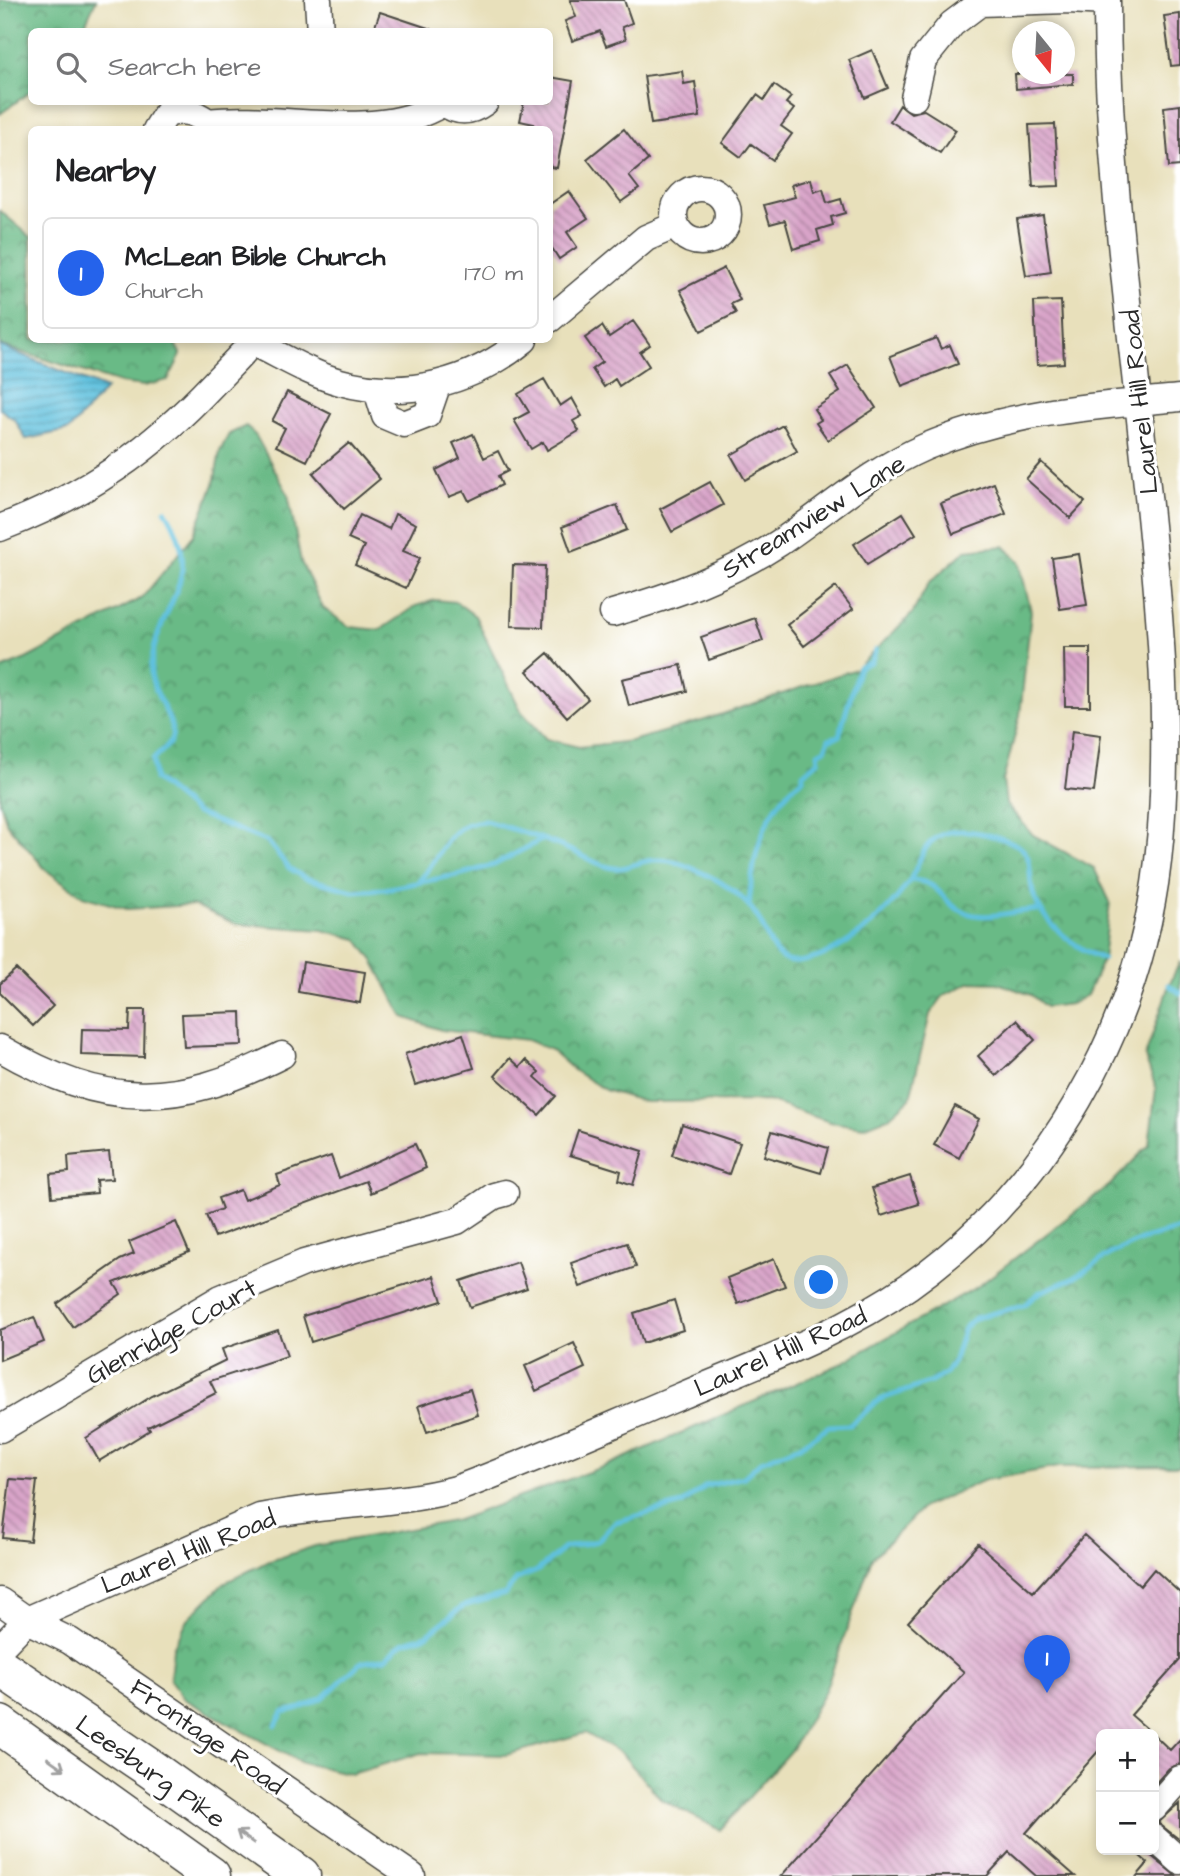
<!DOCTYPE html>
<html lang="en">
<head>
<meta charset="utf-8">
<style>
  body { margin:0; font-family:"Architects Daughter",sans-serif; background:#f6f6f6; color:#202124 }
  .controls { position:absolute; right:21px; bottom:21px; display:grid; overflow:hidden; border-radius:10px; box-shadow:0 4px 10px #0003 }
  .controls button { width:63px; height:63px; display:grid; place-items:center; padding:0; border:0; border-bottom:2px solid #e0e0e0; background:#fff; color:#202124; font:35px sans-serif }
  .compass { position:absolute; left:1012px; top:21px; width:63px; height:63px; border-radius:50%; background:#fff; box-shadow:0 4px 10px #0003; rotate:162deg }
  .you { position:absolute; left:822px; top:1283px; width:24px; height:24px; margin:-18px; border:5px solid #fff; border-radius:50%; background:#1a73e8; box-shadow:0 0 0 10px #1a73e833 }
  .badge { display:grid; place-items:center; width:46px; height:46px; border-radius:50%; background:#2563eb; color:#fff; font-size:23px; font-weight:700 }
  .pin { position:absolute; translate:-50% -58px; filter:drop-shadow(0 2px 4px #0008) }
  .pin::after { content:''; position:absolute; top:37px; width:24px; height:21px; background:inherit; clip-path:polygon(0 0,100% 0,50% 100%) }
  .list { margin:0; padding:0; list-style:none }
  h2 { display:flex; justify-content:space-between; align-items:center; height:91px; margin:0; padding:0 28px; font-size:30px }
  h2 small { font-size:23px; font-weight:400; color:#757577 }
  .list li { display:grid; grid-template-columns:46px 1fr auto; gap:21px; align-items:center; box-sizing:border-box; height:112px; margin:0 14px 14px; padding:0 14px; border:2px solid #e0e0e0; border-radius:10px }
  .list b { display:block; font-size:26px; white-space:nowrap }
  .list p { margin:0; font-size:23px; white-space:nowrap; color:#757577 }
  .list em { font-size:23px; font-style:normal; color:#757577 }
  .icon { flex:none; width:38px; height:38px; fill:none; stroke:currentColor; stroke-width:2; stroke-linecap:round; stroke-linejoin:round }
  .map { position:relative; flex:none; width:1180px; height:1876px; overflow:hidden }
  .search { position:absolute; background:#fff; box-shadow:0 4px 10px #0003; left:28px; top:28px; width:525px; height:77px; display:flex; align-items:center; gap:18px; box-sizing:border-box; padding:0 24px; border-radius:10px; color:#757577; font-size:26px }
  .panel { position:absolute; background:#fff; box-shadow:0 4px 10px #0003; left:28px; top:126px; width:525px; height:217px; border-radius:10px }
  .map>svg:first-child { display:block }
  .forest { fill:url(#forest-crowns); stroke:#4a7258; stroke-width:2 }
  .water { fill:url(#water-rules); stroke:#467684; stroke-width:2 }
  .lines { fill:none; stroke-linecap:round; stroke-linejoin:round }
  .stream { stroke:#60c1de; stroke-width:5 }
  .building { fill:url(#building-back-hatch) }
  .minor-casing { stroke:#474641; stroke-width:29 }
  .highway-casing { stroke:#474641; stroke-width:41 }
  .minor { stroke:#fff; stroke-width:26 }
  .highway { stroke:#fff; stroke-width:38 }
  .oneway { stroke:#a0a0a0 }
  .labels { text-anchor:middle; stroke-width:6; stroke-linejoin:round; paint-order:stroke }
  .street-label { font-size:26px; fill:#2b2b2b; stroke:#fff }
</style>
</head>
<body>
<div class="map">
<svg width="1180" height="1876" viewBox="0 0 1180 1876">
  <defs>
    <pattern id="forest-crowns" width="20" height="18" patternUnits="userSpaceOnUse" patternTransform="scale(1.75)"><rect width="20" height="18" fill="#69ba86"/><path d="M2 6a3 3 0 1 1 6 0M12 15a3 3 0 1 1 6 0" fill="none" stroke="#57976e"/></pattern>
    <pattern id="water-rules" width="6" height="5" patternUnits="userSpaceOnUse" patternTransform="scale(1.75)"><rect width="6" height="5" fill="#60c1de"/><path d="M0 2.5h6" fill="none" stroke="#4f9db4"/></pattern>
    <pattern id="building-back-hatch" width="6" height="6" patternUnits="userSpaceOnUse" patternTransform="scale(1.75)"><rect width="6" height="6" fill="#d9a4c9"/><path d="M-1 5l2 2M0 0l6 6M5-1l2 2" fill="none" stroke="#b086a3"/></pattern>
  </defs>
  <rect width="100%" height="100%" fill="#fff"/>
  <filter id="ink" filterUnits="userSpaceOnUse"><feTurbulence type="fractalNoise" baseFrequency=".0143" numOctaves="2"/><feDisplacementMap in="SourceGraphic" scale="14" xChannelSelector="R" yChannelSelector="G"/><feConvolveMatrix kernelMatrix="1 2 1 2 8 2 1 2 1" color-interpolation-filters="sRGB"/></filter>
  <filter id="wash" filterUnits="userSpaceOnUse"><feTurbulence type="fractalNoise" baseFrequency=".00686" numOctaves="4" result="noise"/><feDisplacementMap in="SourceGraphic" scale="28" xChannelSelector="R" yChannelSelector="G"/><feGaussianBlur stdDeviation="1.57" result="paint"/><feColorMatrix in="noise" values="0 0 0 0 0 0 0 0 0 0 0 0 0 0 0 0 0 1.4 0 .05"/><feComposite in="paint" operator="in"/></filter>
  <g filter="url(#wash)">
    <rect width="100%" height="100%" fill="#e8e0bb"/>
    <path class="forest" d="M0,0H96L82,31L32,32L31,91L0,114Z
      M0,211L31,237L32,340H173L181,355L168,380L144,386L120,383L0,345Z
      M246,426L256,436L288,494L301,562L323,608L350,627L380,630L416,606L435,600L456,602L475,616L521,711L546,739L579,747L631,741L705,720L856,669L912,614L929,583L966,550L1004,546L1019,561L1031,611L1020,715L1003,781L1006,804L1033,835L1094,868L1110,902L1103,959L1087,995L1071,1004L1046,1007L1031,995L998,983L971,982L944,995L930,1014L910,1098L889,1117L864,1127L830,1122L768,1101L645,1102L605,1090L575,1071L551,1050L527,1040L441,1030L403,1017L374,962L357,939L322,930L236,924L193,905L127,909L83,896L46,870L7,824L0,802V669L26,659L142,598L193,536L214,484L220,451L229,434Z
      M1180,962V1466L1059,1467L985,1480L923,1507L872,1558L825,1691L792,1749L720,1830L662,1800L621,1753L585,1733L506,1755L421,1753L352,1774L302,1763L184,1699L170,1680L173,1648L188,1619L224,1583L267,1562L315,1546L454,1521L608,1465L838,1365L980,1285L1110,1185L1149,1145L1156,1088L1145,1057L1169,985Z"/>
    <path class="water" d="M0,346L106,389L69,430L26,439L15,420L0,409Z"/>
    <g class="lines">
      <path class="stream" d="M165,510C210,581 154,606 151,669C149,691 179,723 171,740C168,747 158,754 153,760L155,779L196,813L268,842L289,868L305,878L353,891L385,889L462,874L494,865L541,840
        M910,880C943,881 939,902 964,912C987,922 1015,909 1040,910
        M418,882C442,858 445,822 485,821C513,829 543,838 570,850C583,855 595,864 609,867C625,872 639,860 655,860C676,859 697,870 715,879C731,888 748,902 758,918C768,934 772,964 797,962C839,958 888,914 910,880C920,864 921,846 939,836C955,827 979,832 996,837C1042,849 1024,866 1034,896C1043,923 1076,949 1103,959
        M749,907C752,859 762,808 803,779V774L819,760L818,753L825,749L829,739L839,736L859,667L871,662L876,650
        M1169,985L1180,993
        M276,1725L283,1712L301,1708L324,1697L360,1663L386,1658L402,1643L427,1635L463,1606L505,1594L517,1579L537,1571L564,1548L597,1541L615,1522L682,1504L706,1486L744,1477L761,1461L800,1446L829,1426L850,1425L879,1400L931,1382L946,1373L954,1360L964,1328L975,1318L1024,1305L1040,1292L1074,1278L1110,1254L1141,1240L1180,1229"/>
    </g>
    <g id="blocks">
      <path class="building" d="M570,0H624L632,23L622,27L626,39L606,46L600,31L572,41L565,21L576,17Z
        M380,12L431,29L430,32H373Z
        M1180,14V65L1171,66L1164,16Z
        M872,50L888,88L865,98L849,60Z
        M682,71L684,84L695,82L700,117L651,124L644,76Z
        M1015,74H1073V84L1016,89Z
        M550,77L573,81L557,168L550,167V130H533L534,124L520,121L524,102H550Z
        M774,85L791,97L786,103L794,109L781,126L792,134L773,160L751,144L741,157L722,143L757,95L764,100Z
        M900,105L911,113L924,110L956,130L940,153L890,121Z
        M1180,105V166L1169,167L1164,107Z
        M1055,124L1059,186L1033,187L1029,125Z
        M624,129L648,160L629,176L639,189L621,202L587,159Z
        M811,179L814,192L823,189L827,203L841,199L845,213L831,217L833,225L817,230L820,241L793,249L785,220L770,224L764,205L795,197L791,185Z
        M569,191L588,218L567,232L577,247L559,259L550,245V204Z
        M1043,215L1051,272L1026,276L1017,219Z
        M724,268L740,300L731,304L736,313L701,331L680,290Z
        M1061,301L1064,363L1037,365L1034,302Z
        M633,321L650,345L640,352L649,366L619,386L615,379L604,387L592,369L602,362L585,338L602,326L609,337Z
        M936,338L941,349L950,345L958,364L902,386L890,356Z
        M848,365L876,408L828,440L816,423L821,420L814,409L840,392L830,376Z
        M544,379L560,406L572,398L582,416L573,421L579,431L547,450L543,442L531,449L514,420L529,412L518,394Z
        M287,392L331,414L307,461L276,446L285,428L272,421Z
        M783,425L797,451L745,480L731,455Z
        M473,434L484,458L498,451L508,471L498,476L502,485L469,501L464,491L449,497L436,470L460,458L453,443Z
        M349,443L380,479L344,509L313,473Z
        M1041,462L1085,502L1070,518L1026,479Z
        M710,482L723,505L672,532L660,509Z
        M994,483L1006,514L953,534L941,503Z
        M617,505L627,530L571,552L562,527Z
        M903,513L916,534L867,564L854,544Z
        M395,514L416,524L403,551L420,558L406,588L355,565L364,546L348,539L360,515L389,529Z
        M1079,554L1087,605L1060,609L1052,558Z
        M513,565L545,566L543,627L511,626Z
        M836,587L853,609L804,646L787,625Z
        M755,618L763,641L709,660L701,637Z
        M1064,648H1090V706H1065Z
        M548,653L588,699L567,717L527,671Z
        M681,665L687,691L629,706L622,679Z
        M1072,731L1101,735L1094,792L1065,789Z
        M303,962L365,972L360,1003L298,992Z
        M16,969L53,1006L33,1026L0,993V984Z
        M130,1010H145L144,1057L81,1055L82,1029L129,1030Z
        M241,1012L242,1045L184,1047L182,1014Z
        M1017,1020L1035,1040L996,1076L978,1056Z
        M463,1034L474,1068L415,1085L405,1054Z
        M510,1058L520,1067L526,1060L539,1072L535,1077L556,1096L539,1115L495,1076Z
        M955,1106L979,1119L959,1158L934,1145Z
        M682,1124L740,1143L729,1174L672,1155Z
        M578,1130L643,1151L633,1185L619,1180L621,1171L570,1155Z
        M772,1131L828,1148L821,1173L764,1156Z
        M415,1144L426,1168L371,1193L366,1181L215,1237L206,1215L222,1209L218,1198L240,1190L244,1200L280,1185L277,1175L331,1156L339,1178Z
        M109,1152L112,1179L96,1180L97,1193L52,1197L50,1174L69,1172L68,1156Z
        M910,1176L919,1204L881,1216L872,1188Z
        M176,1222L189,1252L114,1283L121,1294L73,1327L57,1304L120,1260L134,1254L129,1242Z
        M627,1243L636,1267L580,1287L571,1263Z
        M774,1259L785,1286L738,1304L727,1278Z
        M518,1262L527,1288L470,1307L461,1281Z
        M434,1276L442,1301L311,1342L303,1316Z
        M674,1300L683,1330L643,1343L634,1313Z
        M34,1317L44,1342L0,1360V1330Z
        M278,1330L287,1356L210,1381L216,1393L148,1427L150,1430L99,1461L86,1438L152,1396L226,1360L222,1349Z
        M574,1343L585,1368L536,1391L525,1366Z
        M470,1389L478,1415L427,1432L418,1406Z
        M10,1479L37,1481L30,1541L3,1538Z
        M1084,1535L1140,1586L1154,1569L1180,1593V1660L1131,1715L1153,1734H1101V1748L1026,1833L1075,1876H1036L1009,1852L987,1876H781L964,1672L908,1622L978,1544L1033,1592Z
        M1154,1735L1170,1750L1180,1739V1764L1169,1768L1154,1785Z
        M1180,1803V1840L1158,1823Z
        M1133,1850H1144L1176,1876H1137L1148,1863Z"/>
    </g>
  </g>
  <g filter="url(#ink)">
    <use href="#blocks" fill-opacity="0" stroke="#474641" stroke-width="2"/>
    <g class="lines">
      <defs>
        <path id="minor" d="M318,0L320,32
          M914,98L923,60L952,24L980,3L1068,0L1107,2
          M442,102C457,113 470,113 485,102
          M208,122C283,113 377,144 443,103
          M156,130L166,114C184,109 193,111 208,122L210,130
          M674 215a27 27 0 1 1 54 0a27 27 0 1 1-54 0Z
          M550,319L646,238L676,225
          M252,342C280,355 310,374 340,382C405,400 472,383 524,340
          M377,390L385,416L404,424L427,415L437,386
          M0,528C87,495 150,451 214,383C227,369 242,355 254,340
          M613,613C672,596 728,576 779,543C828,510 870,471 925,447C1006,412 1093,406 1180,398
          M0,1048C105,1109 175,1109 282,1055
          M0,1429L221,1298L304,1263L457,1221L494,1196L505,1193
          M0,1601L27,1620L70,1641L412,1876
          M0,1648L27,1620L260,1517C325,1503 391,1506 456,1489C532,1461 607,1427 681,1396C759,1363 840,1334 909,1286C1048,1189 1139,1028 1158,861C1172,736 1160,611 1147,486C1131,325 1107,163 1107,0
          M1154,1808L1180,1779
          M1154,1838L1180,1861"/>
        <path id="highway" d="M0,1667L151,1769L301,1876
          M0,1725L211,1876"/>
      </defs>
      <use href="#minor" class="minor-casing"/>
      <use href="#highway" class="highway-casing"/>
      <use href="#minor" class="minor"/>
      <use href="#highway" class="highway"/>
    </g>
    <defs><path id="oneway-shaft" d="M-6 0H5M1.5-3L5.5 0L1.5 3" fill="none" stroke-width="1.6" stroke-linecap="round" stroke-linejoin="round" transform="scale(1.75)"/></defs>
    <g class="oneway">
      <use href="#oneway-shaft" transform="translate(56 1764) rotate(35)"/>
      <use href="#oneway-shaft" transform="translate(245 1837) rotate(-144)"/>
    </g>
  </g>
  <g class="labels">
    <g class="street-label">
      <text transform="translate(1139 402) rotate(-96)" y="9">Laurel Hill Road</text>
      <text transform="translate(813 516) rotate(-32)" y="9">Streamview Lane</text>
      <text transform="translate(171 1331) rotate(-29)" y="9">Glenridge Court</text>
      <text transform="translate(780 1351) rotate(-24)" y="9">Laurel Hill Road</text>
      <text transform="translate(188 1551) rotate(-22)" y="9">Laurel Hill Road</text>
      <text transform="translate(208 1736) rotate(35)" y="9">Frontage Road</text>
      <text transform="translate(151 1771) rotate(35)" y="9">Leesburg Pike</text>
    </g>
  </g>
</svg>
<div class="controls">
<button>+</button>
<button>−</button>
</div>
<svg class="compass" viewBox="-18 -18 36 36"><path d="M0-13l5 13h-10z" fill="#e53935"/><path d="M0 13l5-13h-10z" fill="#757577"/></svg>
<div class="you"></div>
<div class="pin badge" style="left:1047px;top:1693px">1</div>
<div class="search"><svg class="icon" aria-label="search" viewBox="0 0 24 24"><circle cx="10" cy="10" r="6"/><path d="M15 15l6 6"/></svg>Search here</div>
<section class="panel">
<h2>Nearby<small></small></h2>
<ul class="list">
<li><span class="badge">1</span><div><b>McLean Bible Church</b><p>Church</p></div><em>170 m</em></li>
</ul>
</section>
</div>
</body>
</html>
